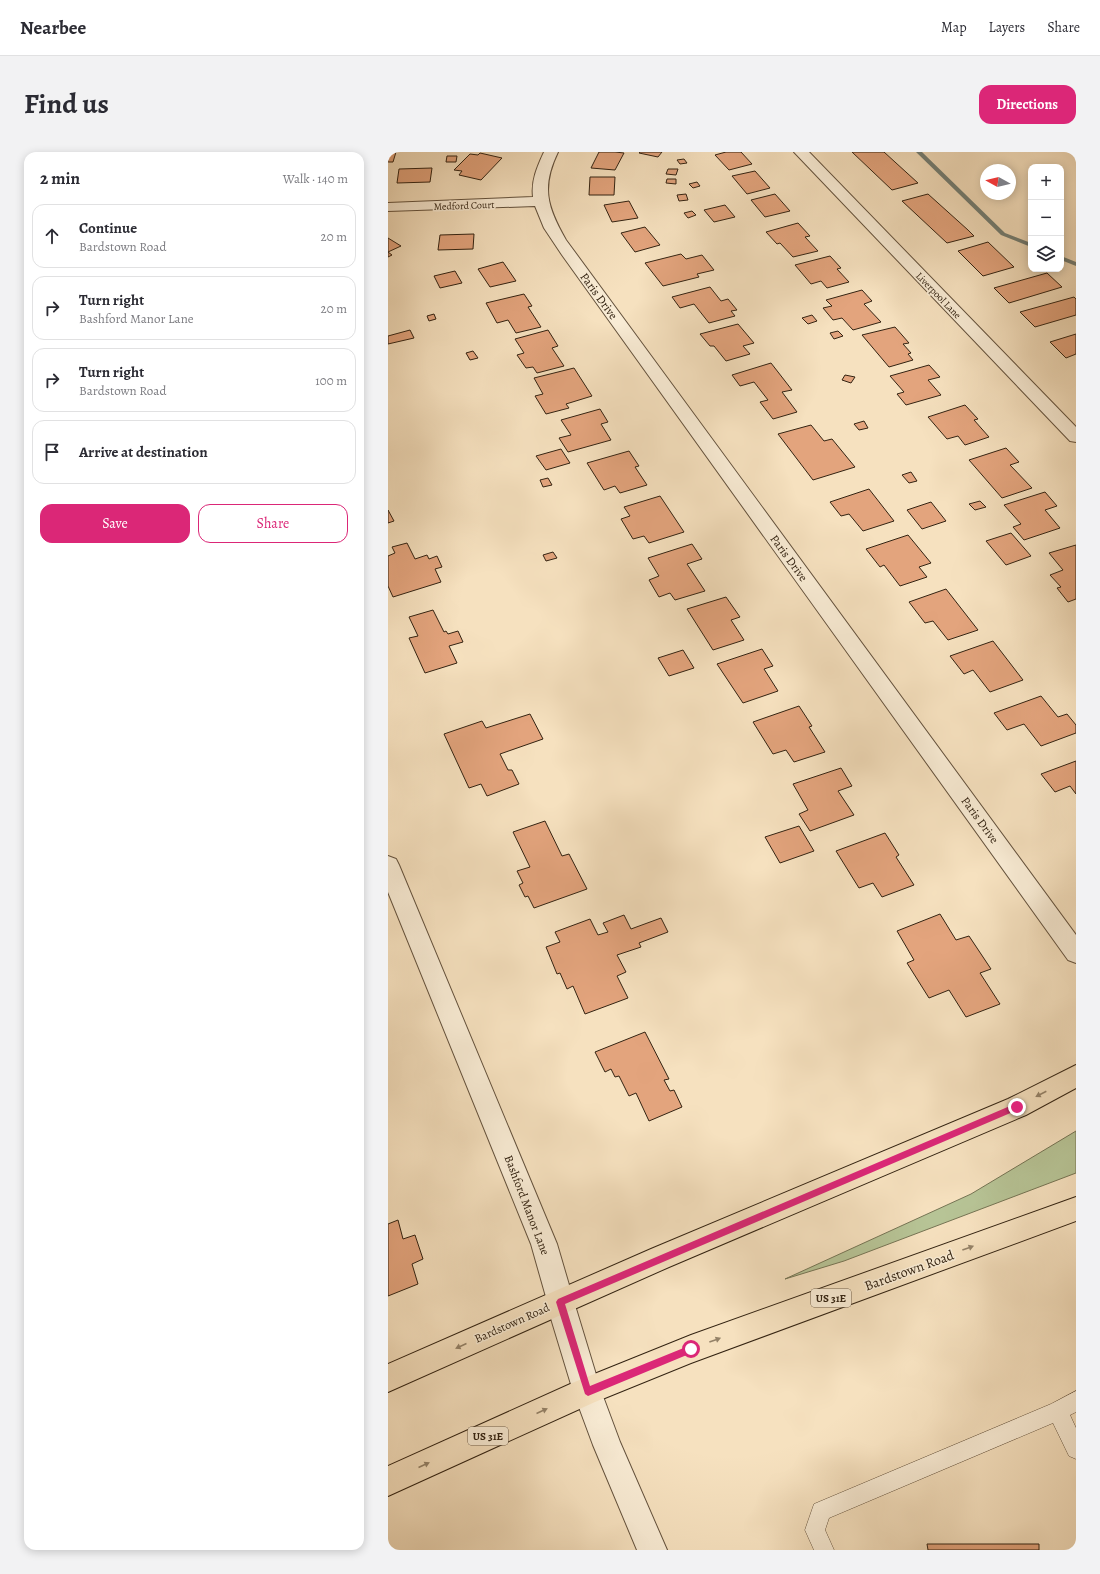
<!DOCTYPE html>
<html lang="en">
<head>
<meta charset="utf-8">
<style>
  body { margin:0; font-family:Alegreya,serif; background:#f2f2f3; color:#2b2b33 }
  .controls { position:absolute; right:12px; top:12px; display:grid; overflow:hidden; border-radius:8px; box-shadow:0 2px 10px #0003 }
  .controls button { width:36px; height:36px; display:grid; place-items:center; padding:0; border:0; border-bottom:1px solid #e1e1e2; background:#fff; color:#2b2b33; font:20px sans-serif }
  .compass { position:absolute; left:592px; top:12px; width:36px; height:36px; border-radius:50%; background:#fff; box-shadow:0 2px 10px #0003; rotate:278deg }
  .stop { position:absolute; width:12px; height:12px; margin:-9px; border:3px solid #db2777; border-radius:50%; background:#fff }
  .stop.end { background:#db2777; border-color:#fff; box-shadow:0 1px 4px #0008 }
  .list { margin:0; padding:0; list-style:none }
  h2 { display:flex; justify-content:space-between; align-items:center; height:52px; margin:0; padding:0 16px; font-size:17px }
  h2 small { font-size:13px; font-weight:400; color:#7c7c81 }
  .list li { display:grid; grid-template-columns:26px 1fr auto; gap:12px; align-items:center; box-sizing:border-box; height:64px; margin:0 8px 8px; padding:0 8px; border:1px solid #e1e1e2; border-radius:12px }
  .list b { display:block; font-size:15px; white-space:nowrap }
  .list p { margin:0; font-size:13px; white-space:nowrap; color:#7c7c81 }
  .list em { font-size:13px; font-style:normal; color:#7c7c81 }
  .actions { display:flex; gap:8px; padding:12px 16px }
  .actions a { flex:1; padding:9px 0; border:1px solid #db2777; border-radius:12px; text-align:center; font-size:14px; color:#db2777 }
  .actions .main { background:#db2777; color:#fff }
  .icon { flex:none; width:22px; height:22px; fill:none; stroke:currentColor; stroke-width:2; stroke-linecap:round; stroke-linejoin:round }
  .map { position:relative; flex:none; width:688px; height:1398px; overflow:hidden; border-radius:12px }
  header { display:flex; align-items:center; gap:24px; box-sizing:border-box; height:56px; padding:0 20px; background:#fff; border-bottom:1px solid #e1e1e2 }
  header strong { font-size:19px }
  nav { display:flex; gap:22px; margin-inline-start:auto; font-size:14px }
  .intro { display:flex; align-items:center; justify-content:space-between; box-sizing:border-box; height:96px; padding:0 24px }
  h1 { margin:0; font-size:28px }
  .button { padding:10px 18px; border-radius:12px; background:#db2777; color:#fff; font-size:14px; font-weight:700 }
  main { display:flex; gap:24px; padding:0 24px }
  aside { flex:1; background:#fff; border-radius:12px; box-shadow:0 2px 10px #0003 }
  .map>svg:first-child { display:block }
  .green { fill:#b7c496; stroke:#757454 }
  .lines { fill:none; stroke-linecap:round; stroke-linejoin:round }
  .stream { fill:#737f76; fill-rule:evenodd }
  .building { fill:#e3a47d; stroke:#332312 }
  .service-casing { stroke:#64523d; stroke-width:1 }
  .minor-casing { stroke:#64523d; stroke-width:2 }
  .tertiary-casing { stroke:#64523d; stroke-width:2 }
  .primary-casing { stroke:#332312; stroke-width:2 }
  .service { fill:#f9ecd5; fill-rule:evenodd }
  .minor { fill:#f9ecd5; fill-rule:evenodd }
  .tertiary { fill:#f9ecd5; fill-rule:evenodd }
  .primary { fill:#f6e1bf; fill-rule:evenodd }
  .oneway { fill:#948268 }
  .route { fill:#db2777 }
  .labels { text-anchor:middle; stroke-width:3; stroke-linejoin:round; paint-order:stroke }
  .far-street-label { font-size:10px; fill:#332312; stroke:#f9ecd5 }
  .shield { fill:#f9ecd5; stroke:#6e5f4c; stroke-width:1 }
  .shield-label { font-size:11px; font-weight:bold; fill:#332312 }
  .street-label { font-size:12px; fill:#332312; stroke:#f9ecd5 }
  .near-street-label { font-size:14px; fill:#332312; stroke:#f9ecd5 }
</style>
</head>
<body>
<header>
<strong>Nearbee</strong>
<nav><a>Map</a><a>Layers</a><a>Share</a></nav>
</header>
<div class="intro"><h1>Find us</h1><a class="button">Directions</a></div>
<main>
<aside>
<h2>2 min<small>Walk · 140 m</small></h2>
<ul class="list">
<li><svg class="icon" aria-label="ahead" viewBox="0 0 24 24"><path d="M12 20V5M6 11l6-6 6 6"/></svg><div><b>Continue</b><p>Bardstown Road</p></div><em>20 m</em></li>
<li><svg class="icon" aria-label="right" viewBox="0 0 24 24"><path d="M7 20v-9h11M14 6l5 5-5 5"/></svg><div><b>Turn right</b><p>Bashford Manor Lane</p></div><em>20 m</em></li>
<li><svg class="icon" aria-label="right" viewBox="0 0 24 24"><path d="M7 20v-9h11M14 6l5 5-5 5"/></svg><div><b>Turn right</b><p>Bardstown Road</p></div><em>100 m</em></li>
<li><svg class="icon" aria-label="arrive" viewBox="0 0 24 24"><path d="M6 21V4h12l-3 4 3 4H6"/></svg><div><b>Arrive at destination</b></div></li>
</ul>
<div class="actions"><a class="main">Save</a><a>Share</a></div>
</aside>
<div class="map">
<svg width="688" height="1398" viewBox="0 0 688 1398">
  <rect width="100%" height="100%" fill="#f6e1bf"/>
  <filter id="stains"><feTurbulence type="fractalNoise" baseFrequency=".005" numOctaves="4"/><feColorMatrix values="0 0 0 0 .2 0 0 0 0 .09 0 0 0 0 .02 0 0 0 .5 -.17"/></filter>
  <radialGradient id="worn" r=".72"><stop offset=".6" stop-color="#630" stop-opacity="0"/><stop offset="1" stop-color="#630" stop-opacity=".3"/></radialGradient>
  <path class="green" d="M688,979V1021L456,1109L397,1127L583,1042Z"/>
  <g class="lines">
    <path class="stream" d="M528,0H534L617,81L643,91V95L613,83Z
      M673,104L688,110V114L673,108Z"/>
  </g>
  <path class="building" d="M0,0H8L5,10H0Z
    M211,0H227L236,1L227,18L203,16Z
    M252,0H274L270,5L251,1Z
    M338,0H353L364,12L341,18L327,3Z
    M464,0H496L530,31L504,38Z
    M92,1L114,6L93,28L71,23L74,19L66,18L82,2L90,3Z
    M59,4H69L68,10H58Z
    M296,7L299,11L292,12L289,8Z
    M44,16L42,30L9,31L11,17Z
    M280,17H290L288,23L278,22Z
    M367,19L382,36L359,42L344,24Z
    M202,25H227L226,43H201Z
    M279,27H288V32L278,31Z
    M309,30L312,34L305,36L301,32Z
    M298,42L300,48L291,49L289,43Z
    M387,42L402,59L377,65L363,48Z
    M540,42L580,78L586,84L559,91L514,49Z
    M241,49L250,66L224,70L216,53Z
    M337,53L347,65L326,70L316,58Z
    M304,59L308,63L300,66L296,61Z
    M410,71L422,84L417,85L430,99L405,105L392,91L389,92L378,80Z
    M257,75L272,93L247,100L233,81Z
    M86,82L85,97L50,98L52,83Z
    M0,86L13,94L0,100L4,103L0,105Z
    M600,90L626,115L595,124L570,99Z
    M293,102L298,107L314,103L326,118L309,122L311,125L275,134L257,111Z
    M442,104L453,116L449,117L461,130L439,136L433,129L423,132L407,113Z
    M115,110L128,129L102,135L90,117Z
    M67,119L74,131L52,136L46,124Z
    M659,121L674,135L621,151L606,136Z
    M322,135L333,149L340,147L349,158L343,159L347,164L321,171L306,152L292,156L284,145Z
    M474,138L484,149L476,152L493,170L465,178L454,166L445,168L435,156L444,154L438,148Z
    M136,142L144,154L140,155L153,175L128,181L120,168L109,171L98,151Z
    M686,145L688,147V163L647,175L632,160Z
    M46,162L48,167L41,169L39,164Z
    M424,163L429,169L420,172L414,166Z
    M350,172L366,191L355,194L362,202L338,209L326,194H322L312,182Z
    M507,175L521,191L515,192L523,201L520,202L525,208L501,215L474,183Z
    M22,178L26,186L0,192V184Z
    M160,178L170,194L164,196L176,214L149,221L145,215L138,216L129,203L136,201L127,187Z
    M450,179L455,184L446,187L442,181Z
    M688,182V202L678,206L662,190Z
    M85,199L90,206L82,208L78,201Z
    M383,211L404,238L394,240L409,260L385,267L372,250L380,248L366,230L352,234L344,223Z
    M541,213L552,225L540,228L553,243L518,253L509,242L516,240L502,224Z
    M186,216L204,244L178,252L181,256L158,262L147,244L155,242L146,226Z
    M457,223L467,225L463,231L454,228Z
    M577,253L590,267L586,268L601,285L577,293L570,284L559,287L540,265Z
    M212,257L220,270L213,272L223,288L180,300L171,286L183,283L173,268Z
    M476,269L480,276L471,278L466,272Z
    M423,273L436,289L444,287L467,315L425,328L390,282Z
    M618,296L631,310L622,313L644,336L614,346L581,308Z
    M173,297L182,311L158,318L148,304Z
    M241,299L251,314L247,315L259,333L232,341L227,334L216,338L199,311Z
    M523,320L529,329L521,331L514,323Z
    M160,326L164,333L155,335L152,328Z
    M481,337L506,369L475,379L461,362L453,364L442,350Z
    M657,340L669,354L657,358L672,376L636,388L625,375L633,372L616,353Z
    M272,344L296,380L261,391L256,384L245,387L233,367L242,364L236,355Z
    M592,349L598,355L587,358L581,352Z
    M543,350L558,369L534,377L519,358Z
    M0,358L6,369L0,371Z
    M623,381L643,404L618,413L598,389Z
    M520,383L543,411L531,415L539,425L512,434L496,413L492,415L478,397Z
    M19,391L27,407L39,403L41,407L49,404L54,415L47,417L53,430L5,445L0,434V404L7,401L4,395Z
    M304,392L314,407L299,412L317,439L287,448L282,441L271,445L261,428L271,424L260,406Z
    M688,393V447L680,450L669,436L673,435L662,423L675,418L661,401Z
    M165,400L169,406L158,409L155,403Z
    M558,437L590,478L560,488L545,469L537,471L521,450Z
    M338,445L352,465L343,468L356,488L325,498L299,457Z
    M45,458L56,480L58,479L60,482L70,479L75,490L61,494L69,511L37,521L21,486L30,484L21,465Z
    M605,489L635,528L602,540L585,518L576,522L562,504Z
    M374,497L385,514L376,517L390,539L355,551L329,512Z
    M295,498L306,516L281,524L270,506Z
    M653,544L670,565L679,562L688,573V581L653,594L636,572L619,578L606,561Z
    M411,554L424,574L421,575L437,600L406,610L398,598L385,602L365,570Z
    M142,562L155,587L112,602L120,618H124L131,632L99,644L93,632L81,636L56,582L94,569L98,576Z
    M688,609V642L682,634L667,640L653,622Z
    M453,616L464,634L450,639L466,663L422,679L411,662L420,658L405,632Z
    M157,669L174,704L181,702L199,737L146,756L140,744L137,745L131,733L135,731L129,719L142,715L125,680Z
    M411,674L426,699L392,711L377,685Z
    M497,681L511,703L508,705L526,733L494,745L485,731L471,736L448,699Z
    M552,762L568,788L581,784L603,817L592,821L612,852L578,865L561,838L541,846L519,811L526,808L509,779Z
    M236,763L243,777L273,766L280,780L251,791L253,795L229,803L238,820L229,824L240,846L197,862L185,834L179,837L172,821L169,822L158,795L172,790L167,780L202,767L210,783L220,780L215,771Z
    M257,880L281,927L276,928L282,939L286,938L294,955L261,969L248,941L241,944L231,924L227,925L223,917L217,920L207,900Z
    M10,1068L15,1087L27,1083L35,1107L24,1112L30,1132L0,1144V1072Z
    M539,1392H651V1398H540Z"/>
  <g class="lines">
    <defs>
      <path id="service" d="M688,1239V1260L682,1263L688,1276V1307L681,1304L665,1271L441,1366L437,1378L446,1398H426L417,1378L426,1352L663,1252Z"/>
      <path id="minor" d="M156,0H170C153,35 159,55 178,88L688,783V811L680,808L174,103L156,76L147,54L0,59V51L145,45C143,29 149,15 156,0Z
        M406,0H421L688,275V290L682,289Z
        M0,704L8,707L11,713L169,1092L186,1150L182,1159L172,1163L162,1159L143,1092L0,740Z"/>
      <path id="tertiary" d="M172,1137L182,1141L186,1150L213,1239L232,1290L279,1398H249L205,1293L185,1239L158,1150L162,1141Z"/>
      <path id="primary" d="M688,913V936L638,963L281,1115L0,1240V1212L263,1097L620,947Z
        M688,1045V1069L303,1211L207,1250L0,1344V1314L189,1229L303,1183Z"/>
    </defs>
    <use href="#service" class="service-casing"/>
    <use href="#minor" class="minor-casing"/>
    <use href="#tertiary" class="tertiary-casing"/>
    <use href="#primary" class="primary-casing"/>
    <use href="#service" class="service"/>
    <use href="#minor" class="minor"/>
    <use href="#tertiary" class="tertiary"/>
    <use href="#primary" class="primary"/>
  </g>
  <defs><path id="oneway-solid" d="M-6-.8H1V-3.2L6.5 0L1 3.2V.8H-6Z"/></defs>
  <g class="oneway">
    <use href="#oneway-solid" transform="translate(653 942) rotate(153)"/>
    <use href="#oneway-solid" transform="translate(580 1096) rotate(-20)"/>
    <use href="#oneway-solid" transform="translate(327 1188) rotate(-20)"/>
    <use href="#oneway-solid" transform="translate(73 1194) rotate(156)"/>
    <use href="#oneway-solid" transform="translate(154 1259) rotate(-24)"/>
    <use href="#oneway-solid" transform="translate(36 1313) rotate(-24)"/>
  </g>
  <path class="route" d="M629,951L632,952V957L177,1152L202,1234L303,1193L307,1197L306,1200L200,1244L197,1242L168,1150L170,1147Z"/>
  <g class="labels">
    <g class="far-street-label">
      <text transform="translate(76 53) rotate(-2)" y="4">Medford Court</text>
      <text transform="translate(551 143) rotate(46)" y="4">Liverpool Lane</text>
    </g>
    <g class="shield">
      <rect x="423" y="1137" width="40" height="18" rx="3"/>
      <rect x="80" y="1275" width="40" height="18" rx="3"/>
    </g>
    <g class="shield-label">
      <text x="443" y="1150">US 31E</text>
      <text x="100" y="1288">US 31E</text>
    </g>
    <g class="street-label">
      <text transform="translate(211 144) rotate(54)" y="4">Paris Drive</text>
      <text transform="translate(401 406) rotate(54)" y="4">Paris Drive</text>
      <text transform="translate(592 668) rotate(54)" y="4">Paris Drive</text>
      <text transform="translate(139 1053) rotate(69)" y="4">Bashford Manor Lane</text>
      <text transform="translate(124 1171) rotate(-24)" y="4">Bardstown Road</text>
    </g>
    <g class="near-street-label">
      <text transform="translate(521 1118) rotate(-20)" y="5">Bardstown Road</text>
    </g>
  </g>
  <rect width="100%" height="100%" filter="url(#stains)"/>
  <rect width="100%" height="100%" fill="url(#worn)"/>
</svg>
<div class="controls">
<button>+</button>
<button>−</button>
<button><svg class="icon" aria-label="layers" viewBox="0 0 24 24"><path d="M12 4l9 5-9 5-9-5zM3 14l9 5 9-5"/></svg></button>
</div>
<svg class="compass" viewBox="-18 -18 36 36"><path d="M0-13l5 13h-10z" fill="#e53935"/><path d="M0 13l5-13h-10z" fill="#7c7c81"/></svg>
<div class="stop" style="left:303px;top:1197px"></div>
<div class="stop end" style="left:629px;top:955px"></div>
</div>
</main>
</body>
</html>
